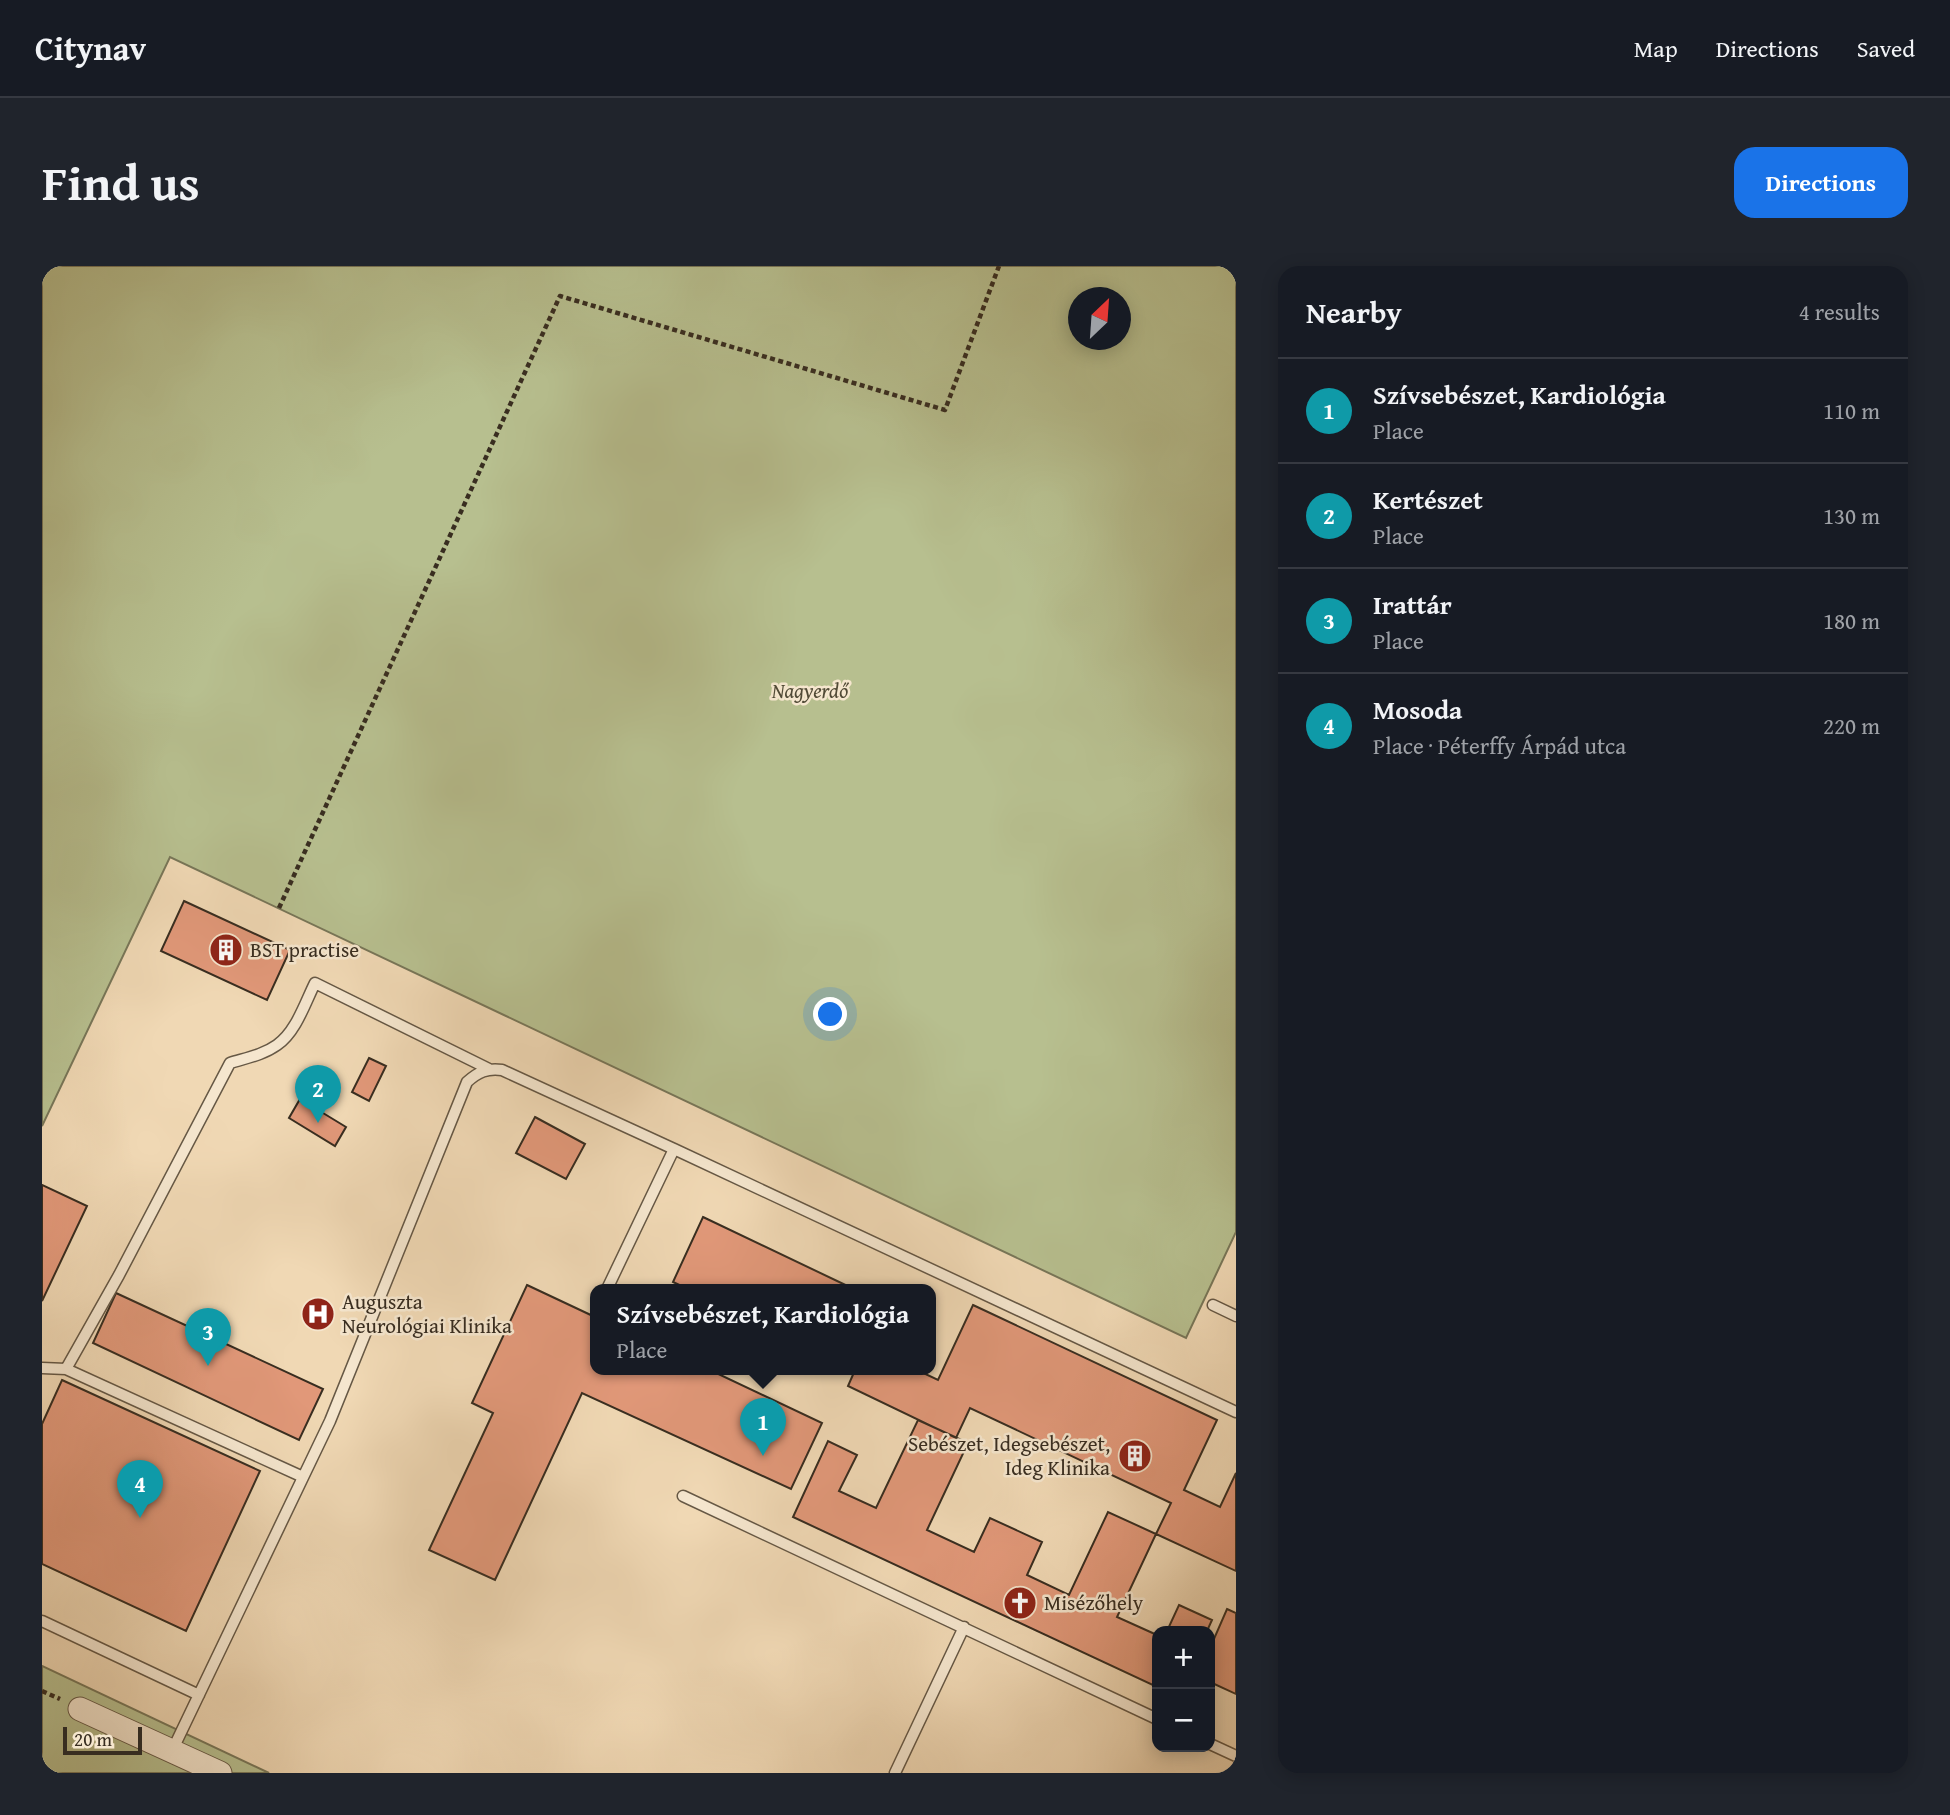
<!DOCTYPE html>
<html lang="en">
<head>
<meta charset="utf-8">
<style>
  body { margin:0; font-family:"Gentium Book Plus",serif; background:#20242c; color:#f1f3f6 }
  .controls { position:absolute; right:21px; bottom:21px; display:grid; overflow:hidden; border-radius:14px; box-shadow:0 4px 18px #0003 }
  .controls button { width:63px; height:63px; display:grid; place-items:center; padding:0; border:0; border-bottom:2px solid #363941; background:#171b24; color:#f1f3f6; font:35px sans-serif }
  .compass { position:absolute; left:1026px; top:21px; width:63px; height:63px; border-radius:50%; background:#171b24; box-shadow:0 4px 18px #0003; rotate:25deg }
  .scale { position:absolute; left:21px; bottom:18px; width:79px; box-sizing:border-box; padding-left:7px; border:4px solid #382d20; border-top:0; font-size:19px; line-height:24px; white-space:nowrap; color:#382d20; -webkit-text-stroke:5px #f5e6ce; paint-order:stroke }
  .you { position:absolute; left:789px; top:749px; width:24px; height:24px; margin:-18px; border:5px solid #fff; border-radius:50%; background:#1a73e8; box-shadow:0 0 0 10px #1a73e833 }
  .badge { display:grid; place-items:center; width:46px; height:46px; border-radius:50%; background:#1a73e8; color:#fff; font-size:23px; font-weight:700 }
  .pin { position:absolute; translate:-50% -58px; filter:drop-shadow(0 2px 4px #0008) }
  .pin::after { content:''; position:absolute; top:37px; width:24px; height:21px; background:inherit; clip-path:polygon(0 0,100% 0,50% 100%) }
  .popup { position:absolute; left:548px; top:1018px; width:346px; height:91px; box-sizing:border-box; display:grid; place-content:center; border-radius:14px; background:#171b24; filter:drop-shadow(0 2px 5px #0005); font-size:23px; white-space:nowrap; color:#9ea1a6 }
  .popup b { font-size:26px; color:#f1f3f6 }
  .popup::after { content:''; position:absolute; left:50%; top:100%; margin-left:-14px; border:14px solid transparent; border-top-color:#171b24 }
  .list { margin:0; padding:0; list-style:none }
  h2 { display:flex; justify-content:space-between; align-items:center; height:91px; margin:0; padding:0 28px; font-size:30px }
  h2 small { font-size:23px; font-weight:400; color:#9ea1a6 }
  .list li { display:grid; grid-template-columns:46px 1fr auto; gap:21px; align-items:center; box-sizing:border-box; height:105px; padding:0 28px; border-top:2px solid #363941 }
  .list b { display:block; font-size:26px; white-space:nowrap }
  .list p { margin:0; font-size:23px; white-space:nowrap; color:#9ea1a6 }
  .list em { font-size:23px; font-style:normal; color:#9ea1a6 }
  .map { position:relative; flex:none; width:1194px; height:1507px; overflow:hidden; border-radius:21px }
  header { display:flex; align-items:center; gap:42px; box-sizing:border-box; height:98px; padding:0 35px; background:#171b24; border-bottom:2px solid #363941 }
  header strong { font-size:33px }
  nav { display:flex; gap:38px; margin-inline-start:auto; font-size:24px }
  .intro { display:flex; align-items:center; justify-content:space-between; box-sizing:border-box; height:168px; padding:0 42px }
  h1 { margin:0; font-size:49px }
  .button { padding:18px 32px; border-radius:21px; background:#1a73e8; color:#fff; font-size:24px; font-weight:700 }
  main { display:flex; gap:42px; padding:0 42px }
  aside { flex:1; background:#171b24; border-radius:21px; box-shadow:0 4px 18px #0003 }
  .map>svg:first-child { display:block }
  .green { fill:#b7bf8f; stroke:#787658; stroke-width:2; fill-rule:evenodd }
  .building { fill:#e19879; stroke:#382d20; stroke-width:2 }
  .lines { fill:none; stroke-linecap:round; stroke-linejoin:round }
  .service-casing { stroke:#665845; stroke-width:13 }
  .minor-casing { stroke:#665845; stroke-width:25 }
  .path { stroke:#382d20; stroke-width:4.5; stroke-dasharray:5 3.5; stroke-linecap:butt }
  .service { stroke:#f5e6ce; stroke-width:10 }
  .minor { stroke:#f5e6ce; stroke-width:23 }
  .labels { text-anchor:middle; stroke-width:5; stroke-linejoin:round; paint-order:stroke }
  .park-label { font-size:21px; font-style:italic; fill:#514a36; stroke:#f5e6ce }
  .poi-label { font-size:21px; fill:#382d20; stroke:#f5e6ce; text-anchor:start }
</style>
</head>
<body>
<header>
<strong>Citynav</strong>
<nav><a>Map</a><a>Directions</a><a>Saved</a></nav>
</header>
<div class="intro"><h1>Find us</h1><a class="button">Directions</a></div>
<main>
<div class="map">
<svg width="1194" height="1507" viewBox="0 0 1194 1507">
  <rect width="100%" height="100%" fill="#f0d8b4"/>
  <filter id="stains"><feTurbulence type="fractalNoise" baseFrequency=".00286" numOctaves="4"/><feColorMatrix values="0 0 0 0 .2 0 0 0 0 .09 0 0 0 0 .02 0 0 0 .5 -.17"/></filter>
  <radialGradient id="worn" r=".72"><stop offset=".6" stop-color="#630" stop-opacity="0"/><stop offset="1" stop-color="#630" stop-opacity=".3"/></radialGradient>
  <path class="green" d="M0,0H1194V966L1144,1072L128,591L0,860ZM1036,32H1078V74H1036Z
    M0,1400L227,1507H0Z"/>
  <path class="building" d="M142,635L248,684L225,734L119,685Z
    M327,792L344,800L327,835L310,826Z
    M258,833L304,861L293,880L247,852Z
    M493,851L543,878L524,913L474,887Z
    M0,919L45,940L0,1035Z
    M661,951L814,1024H648L631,1016Z
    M485,1019L553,1051V1104H668L780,1157L749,1223L540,1127L453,1314L387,1284L451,1147L430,1137Z
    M74,1027L281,1123L257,1174L51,1077Z
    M931,1039L1175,1154L1142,1224L1178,1241L1194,1207V1305L1114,1268L1129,1237L928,1142L914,1172L806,1120L813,1104H875L896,1114Z
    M20,1114L218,1205L144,1365L0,1298V1158Z
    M876,1154L926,1177L885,1264L932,1286L948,1252L1000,1276L985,1309L1027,1329L1066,1246L1114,1268L1075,1351L1115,1369V1421L751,1251L786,1175L815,1189L797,1225L834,1242Z
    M1137,1339L1170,1354L1165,1365H1125Z
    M1185,1343L1194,1347V1428L1168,1416V1382Z"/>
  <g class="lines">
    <defs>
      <path id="service" d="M565,1023L632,883L1194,1146
        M1171,1039L1194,1050
        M0,1102L24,1103
        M261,1211L24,1103L77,1009L188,797C204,792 221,789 235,779C254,766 263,737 273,717L447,803
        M641,1230L1115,1453
        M0,1355L157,1429
        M1168,1478L1194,1490
        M130,1485L288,1155L425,816C436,806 445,802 460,804L632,883
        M853,1507L922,1361"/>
      <path id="minor" d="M38,1443L178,1507"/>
    </defs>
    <use href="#service" class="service-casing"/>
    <use href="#minor" class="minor-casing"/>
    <path class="path" d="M237,642L518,30L903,144L957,0
      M0,1425L18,1433"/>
    <use href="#service" class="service"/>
    <use href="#minor" class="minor"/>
  </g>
  <defs>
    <symbol id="building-disc" viewBox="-11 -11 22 22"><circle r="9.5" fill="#8f2418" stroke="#f5e6ce"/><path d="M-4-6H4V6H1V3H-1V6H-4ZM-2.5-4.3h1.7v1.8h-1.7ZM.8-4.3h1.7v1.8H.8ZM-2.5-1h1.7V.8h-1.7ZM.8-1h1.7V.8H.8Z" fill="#fff"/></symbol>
    <symbol id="hospital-disc" viewBox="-11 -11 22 22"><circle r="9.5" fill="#8f2418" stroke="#f5e6ce"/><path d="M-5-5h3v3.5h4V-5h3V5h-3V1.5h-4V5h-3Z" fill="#fff"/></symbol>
    <symbol id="church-disc" viewBox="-11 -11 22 22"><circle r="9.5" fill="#8f2418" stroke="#f5e6ce"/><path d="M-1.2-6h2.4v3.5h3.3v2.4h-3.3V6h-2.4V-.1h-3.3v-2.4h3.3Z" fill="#fff"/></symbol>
  </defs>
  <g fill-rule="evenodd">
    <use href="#building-disc" x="165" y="665" width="38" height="38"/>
    <use href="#hospital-disc" x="257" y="1029" width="38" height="38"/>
    <use href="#building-disc" x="1074" y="1171" width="38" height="38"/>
    <use href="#church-disc" x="959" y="1318" width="38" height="38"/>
  </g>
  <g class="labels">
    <g class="park-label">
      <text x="768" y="432">Nagyerdő</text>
    </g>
    <g class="poi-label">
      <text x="208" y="691">BST practise</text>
      <text x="300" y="1043">Auguszta<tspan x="300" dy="24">Neurológiai Klinika</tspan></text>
      <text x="1068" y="1185" text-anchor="end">Sebészet, Idegsebészet,<tspan x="1068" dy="24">Ideg Klinika</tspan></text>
      <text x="1002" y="1344">Misézőhely</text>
    </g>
  </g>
  <rect width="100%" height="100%" filter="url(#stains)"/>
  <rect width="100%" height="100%" fill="url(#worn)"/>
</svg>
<div class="controls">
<button>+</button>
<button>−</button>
</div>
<svg class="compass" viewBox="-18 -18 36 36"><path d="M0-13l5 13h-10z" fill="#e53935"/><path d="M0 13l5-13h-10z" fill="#9ea1a6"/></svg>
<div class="scale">20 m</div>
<div class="you"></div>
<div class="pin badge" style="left:721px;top:1190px;background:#0f9aa8">1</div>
<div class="popup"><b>Szívsebészet, Kardiológia</b>Place</div>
<div class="pin badge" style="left:276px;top:857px;background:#0f9aa8">2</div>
<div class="pin badge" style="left:166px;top:1100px;background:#0f9aa8">3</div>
<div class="pin badge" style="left:98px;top:1252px;background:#0f9aa8">4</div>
</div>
<aside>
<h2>Nearby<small>4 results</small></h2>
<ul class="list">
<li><span class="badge" style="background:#0f9aa8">1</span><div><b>Szívsebészet, Kardiológia</b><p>Place</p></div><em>110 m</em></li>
<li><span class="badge" style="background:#0f9aa8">2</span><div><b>Kertészet</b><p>Place</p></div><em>130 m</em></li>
<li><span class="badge" style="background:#0f9aa8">3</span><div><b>Irattár</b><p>Place</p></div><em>180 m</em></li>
<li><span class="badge" style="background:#0f9aa8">4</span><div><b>Mosoda</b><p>Place · Péterffy Árpád utca</p></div><em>220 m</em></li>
</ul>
</aside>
</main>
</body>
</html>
